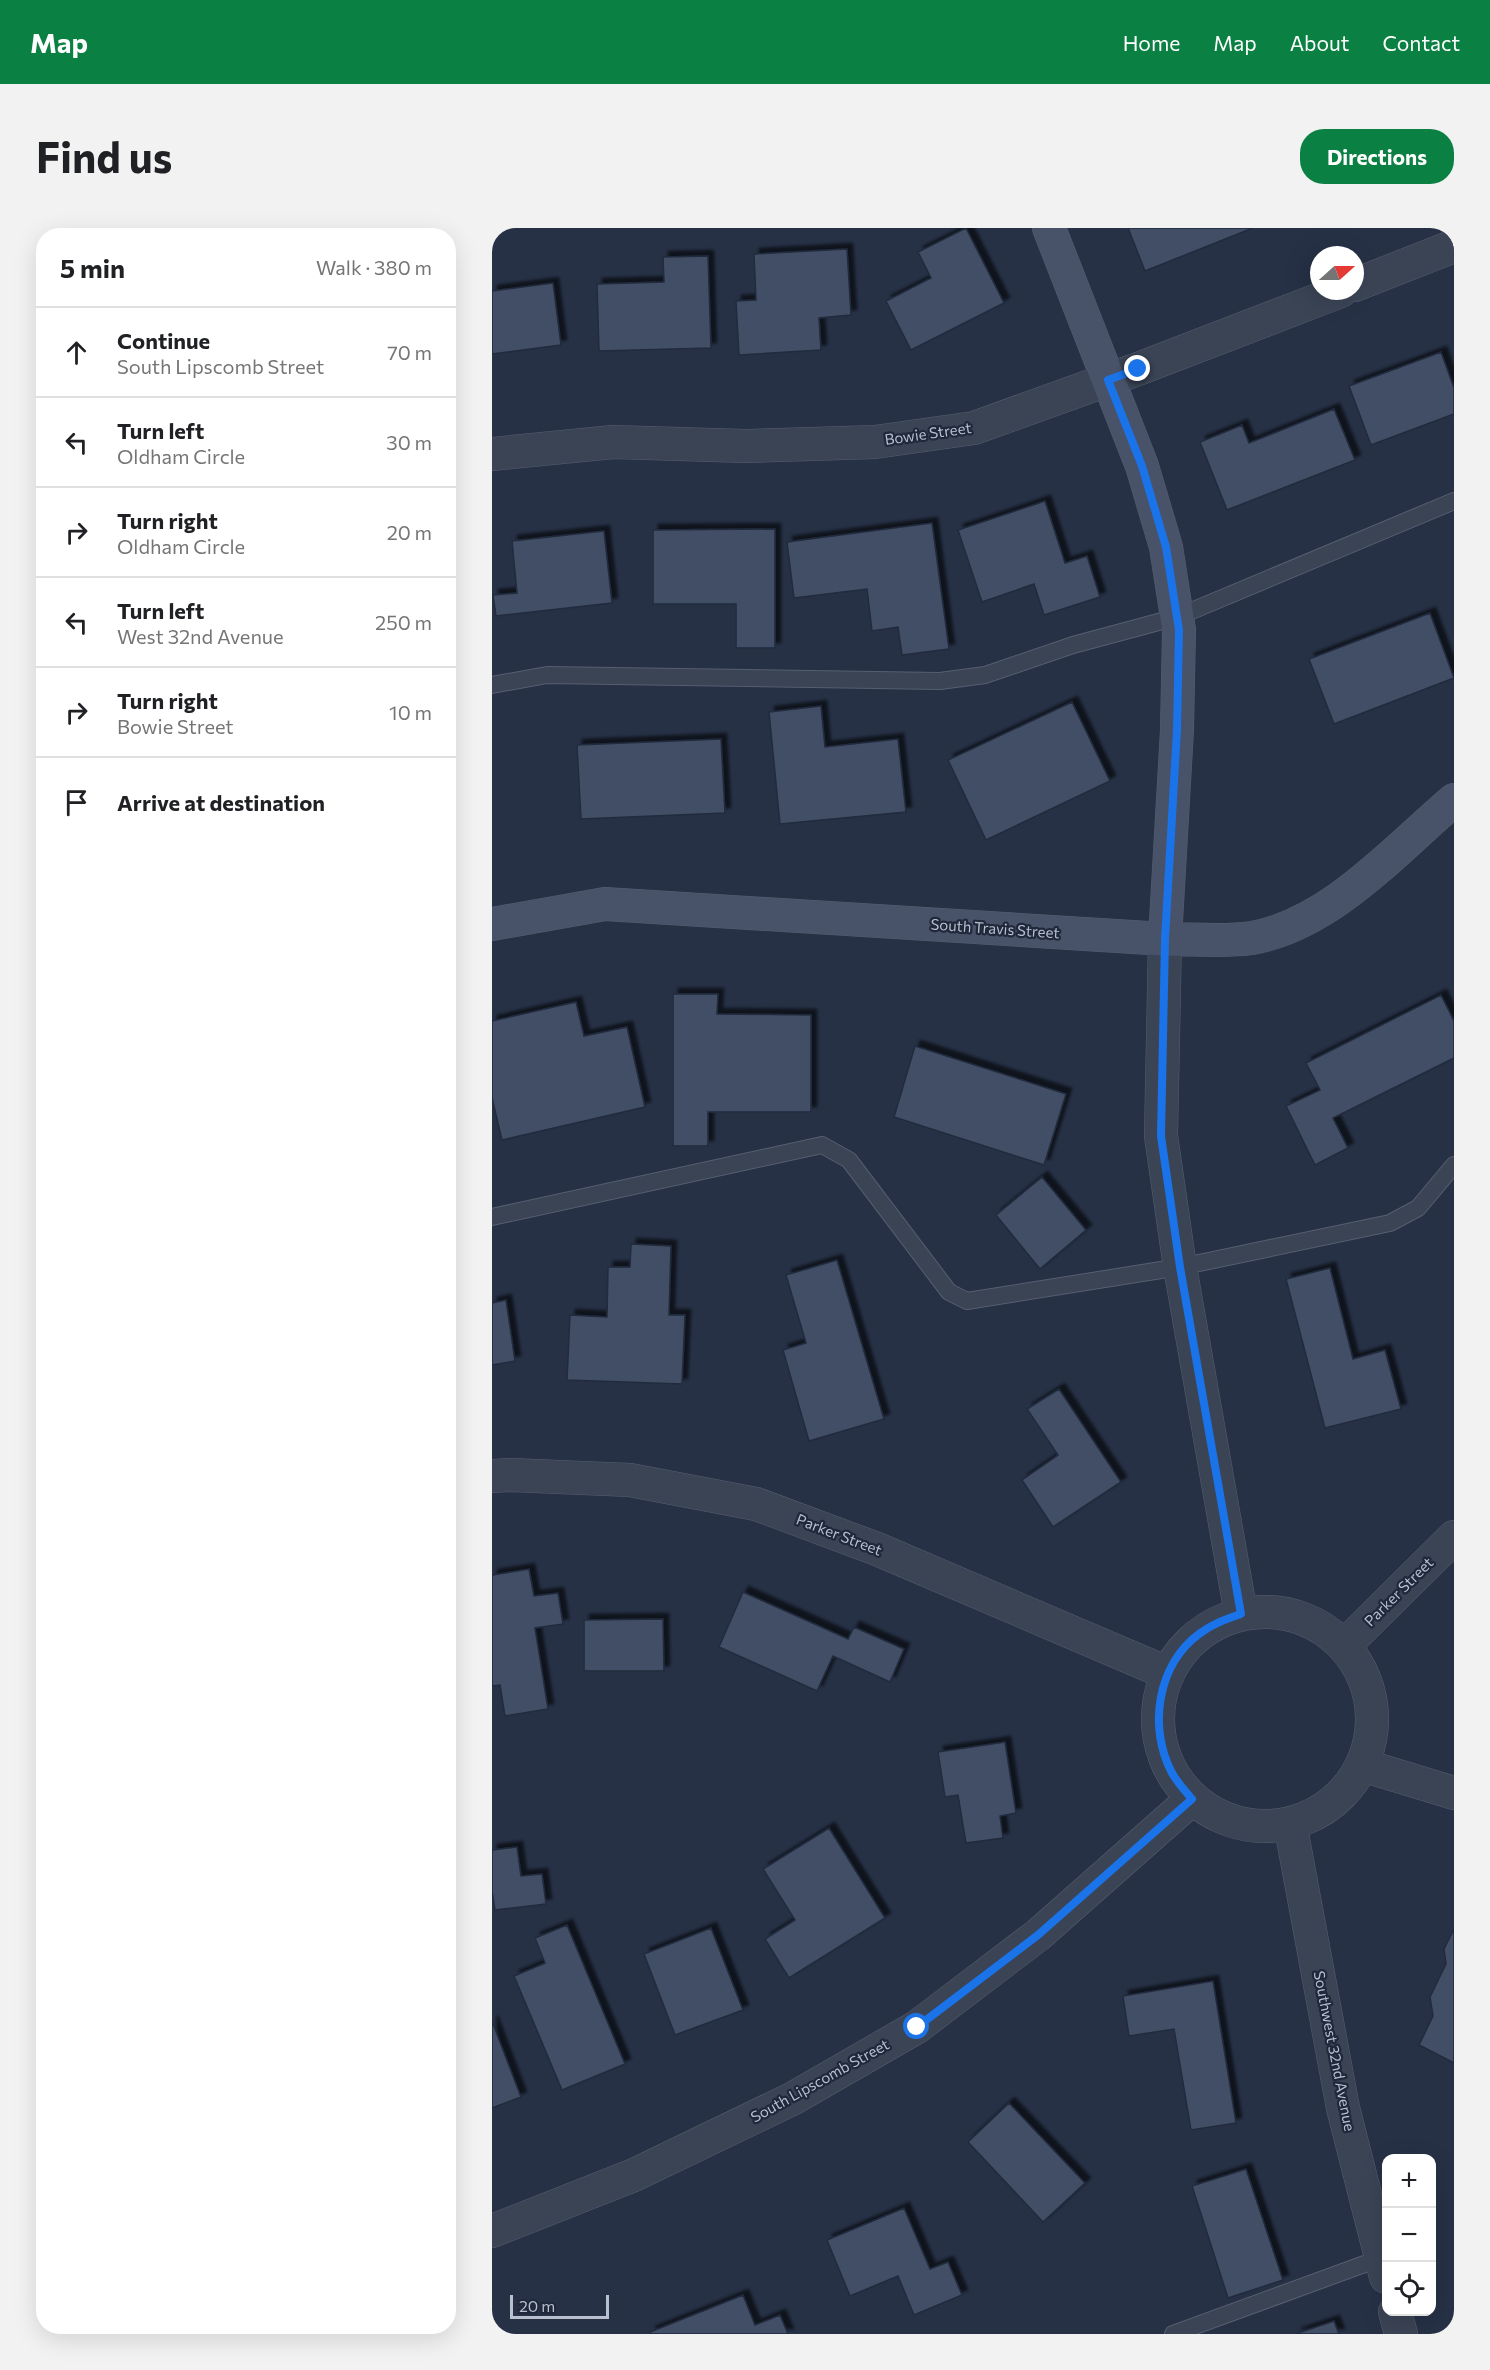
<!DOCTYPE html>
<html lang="en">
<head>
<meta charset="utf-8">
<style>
  body { margin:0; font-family:Commissioner,sans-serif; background:#f2f2f2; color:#202124 }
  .controls { position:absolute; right:18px; bottom:18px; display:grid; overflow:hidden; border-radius:12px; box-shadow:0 6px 24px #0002 }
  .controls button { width:54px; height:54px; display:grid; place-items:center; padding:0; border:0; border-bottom:2px solid #e0e0e0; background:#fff; color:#202124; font:30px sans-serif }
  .compass { position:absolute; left:818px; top:18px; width:54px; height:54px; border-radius:50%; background:#fff; box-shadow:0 6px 24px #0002; rotate:69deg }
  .scale { position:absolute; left:18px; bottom:15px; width:99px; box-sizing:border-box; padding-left:6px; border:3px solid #b8bfce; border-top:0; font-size:16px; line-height:21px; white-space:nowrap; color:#b8bfce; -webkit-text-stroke:4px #1f293b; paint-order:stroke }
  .stop { position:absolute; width:18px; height:18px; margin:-14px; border:4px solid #1a73e8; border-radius:50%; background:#fff }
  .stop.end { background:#1a73e8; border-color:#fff; box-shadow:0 2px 6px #0008 }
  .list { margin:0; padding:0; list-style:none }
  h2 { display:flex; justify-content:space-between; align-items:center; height:78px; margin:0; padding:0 24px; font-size:26px }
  h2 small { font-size:20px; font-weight:400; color:#757577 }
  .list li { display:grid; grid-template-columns:39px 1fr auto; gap:18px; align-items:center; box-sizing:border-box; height:90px; padding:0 24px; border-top:2px solid #e0e0e0 }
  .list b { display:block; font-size:22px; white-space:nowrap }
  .list p { margin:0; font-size:20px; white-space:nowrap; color:#757577 }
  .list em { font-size:20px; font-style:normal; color:#757577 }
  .icon { flex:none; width:33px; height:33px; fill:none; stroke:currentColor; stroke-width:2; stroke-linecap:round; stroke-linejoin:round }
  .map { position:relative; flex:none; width:962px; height:2106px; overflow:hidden; border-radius:24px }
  header { display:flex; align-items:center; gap:36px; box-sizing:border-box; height:84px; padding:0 30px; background:#0b8043; color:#fff }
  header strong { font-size:28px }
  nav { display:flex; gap:33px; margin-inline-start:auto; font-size:21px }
  .intro { display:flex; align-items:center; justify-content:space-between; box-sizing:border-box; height:144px; padding:0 36px }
  h1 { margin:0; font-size:42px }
  .button { padding:15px 27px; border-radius:24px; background:#0b8043; color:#fff; font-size:21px; font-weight:700 }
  main { display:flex; gap:36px; padding:0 36px }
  aside { flex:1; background:#fff; border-radius:24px; box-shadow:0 6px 24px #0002 }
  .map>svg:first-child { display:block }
  .building { fill:#424e66; stroke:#212b3d; stroke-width:1.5; filter:url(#shadow) }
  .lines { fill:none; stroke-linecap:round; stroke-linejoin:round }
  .service-casing { stroke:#565f70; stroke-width:18 }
  .minor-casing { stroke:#565f70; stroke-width:34 }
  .tertiary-casing { stroke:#565f70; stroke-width:34 }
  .secondary-casing { stroke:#565f70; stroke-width:34 }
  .service { stroke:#3b4455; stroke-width:16 }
  .minor { stroke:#3b4455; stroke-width:33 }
  .tertiary { stroke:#3b4455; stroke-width:33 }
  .secondary { stroke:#485269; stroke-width:33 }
  .route { stroke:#1a73e8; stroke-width:8 }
  .labels { text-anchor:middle; stroke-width:4.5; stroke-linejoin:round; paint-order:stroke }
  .street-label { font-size:15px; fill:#b8bfce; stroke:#1f293b }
</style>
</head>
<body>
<header>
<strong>Map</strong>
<nav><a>Home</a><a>Map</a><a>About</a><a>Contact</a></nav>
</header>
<div class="intro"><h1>Find us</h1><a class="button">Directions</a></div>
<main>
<aside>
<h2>5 min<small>Walk · 380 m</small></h2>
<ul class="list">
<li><svg class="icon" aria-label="ahead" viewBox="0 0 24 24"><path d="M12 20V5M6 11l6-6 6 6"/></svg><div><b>Continue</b><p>South Lipscomb Street</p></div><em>70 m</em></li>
<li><svg class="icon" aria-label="left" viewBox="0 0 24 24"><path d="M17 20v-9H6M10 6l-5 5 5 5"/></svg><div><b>Turn left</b><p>Oldham Circle</p></div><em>30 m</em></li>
<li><svg class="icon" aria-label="right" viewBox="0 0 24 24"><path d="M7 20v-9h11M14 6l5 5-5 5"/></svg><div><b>Turn right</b><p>Oldham Circle</p></div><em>20 m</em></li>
<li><svg class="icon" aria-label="left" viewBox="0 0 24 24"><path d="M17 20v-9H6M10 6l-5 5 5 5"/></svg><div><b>Turn left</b><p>West 32nd Avenue</p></div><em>250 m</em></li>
<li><svg class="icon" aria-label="right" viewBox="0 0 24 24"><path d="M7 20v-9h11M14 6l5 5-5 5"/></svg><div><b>Turn right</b><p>Bowie Street</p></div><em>10 m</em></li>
<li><svg class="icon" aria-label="arrive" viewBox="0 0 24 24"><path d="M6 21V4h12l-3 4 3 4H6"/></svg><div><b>Arrive at destination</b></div></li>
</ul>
</aside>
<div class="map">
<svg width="962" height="2106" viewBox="0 0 962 2106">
  <defs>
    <filter id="shadow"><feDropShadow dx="5.5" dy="-5.5" stdDeviation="1.5" flood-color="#0009"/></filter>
  </defs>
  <rect width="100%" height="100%" fill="#263146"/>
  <path class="building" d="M474,0L512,75L419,122L394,73L439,50L426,24Z
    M636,0H761L653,43Z
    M355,21L359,87L327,90L329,122L247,127L244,73L264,72L262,26Z
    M216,28L219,120L107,123L105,56L172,54L171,29Z
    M61,55L69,117L0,126V63Z
    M949,124L962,160V186L879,217L857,158Z
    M842,181L863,232L735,282L708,214L750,197L757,215Z
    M553,273L573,335L595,328L608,369L552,387L542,356L490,374L466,302Z
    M440,295L457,421L410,427L406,399L380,403L375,361L302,370L295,314Z
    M283,301V420H244V376H161V302Z
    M112,303L120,375L4,388L1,367L25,365L20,313Z
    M938,385L962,450L842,496L817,431Z
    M580,474L618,553L494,612L456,532Z
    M329,478L333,519L406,511L414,584L288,596L277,484Z
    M229,511L233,585L89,591L85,517Z
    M181,766H226L225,786L319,787V884H216V918H181Z
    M949,767L962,793V830L841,890L856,920L823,937L794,878L828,862L814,835Z
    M84,774L92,808L135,799L153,879L10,912L0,870V793Z
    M423,818L574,866L552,937L402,889Z
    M550,949L594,1002L548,1041L504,987Z
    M139,1016L179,1018L177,1087H193L190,1156L75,1152L78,1087L115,1089L116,1039H138Z
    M345,1032L392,1191L317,1213L291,1122L314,1115L294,1047Z
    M838,1040L861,1131L893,1122L909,1181L833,1200L794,1051Z
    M14,1072L23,1133L0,1137V1075Z
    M567,1161L629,1254L561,1299L530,1252L566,1227L535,1181Z
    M37,1341L42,1368L66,1365L71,1396L43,1400L56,1481L13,1488L8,1457L0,1458V1349L1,1347Z
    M251,1364L356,1411L362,1399L412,1421L398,1454L341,1428L325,1463L227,1419Z
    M171,1391L172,1443H92V1392Z
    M513,1514L524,1585L508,1588L511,1610L474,1615L466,1567L453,1569L446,1524Z
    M337,1600L393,1690L297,1750L273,1711L303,1692L271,1641Z
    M25,1619L29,1648L50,1646L54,1676L3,1682L0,1663V1622Z
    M75,1697L133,1836L70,1862L22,1748L53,1735L43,1710Z
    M219,1700L251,1782L183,1807L152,1726Z
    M962,1701V1835L927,1817L941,1788L938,1769L954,1736L952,1721Z
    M721,1753L744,1895L699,1902L682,1801L637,1808L631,1768Z
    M0,1793L29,1869L0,1880Z
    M517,1875L593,1955L551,1994L476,1914Z
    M754,1941L791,2052L736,2070L700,1958Z
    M412,1980L438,2041L456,2034L470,2067L422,2087L406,2048L358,2068L335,2012Z
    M251,2067L263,2097L288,2087L296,2106H159L158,2104Z
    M842,2093L847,2106H803Z"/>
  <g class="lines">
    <defs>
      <path id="service" d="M0,457L55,447L448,453L493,447L581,417L685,389L962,273
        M0,989L330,917L357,932L457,1064L475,1073L688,1039L898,995L926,980L962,937
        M681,2106L889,2030"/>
      <path id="minor" d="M0,1248L19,1247L138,1252L264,1276L385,1321L675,1445
        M852,1418L962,1309"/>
      <path id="tertiary" d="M863,57L962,18
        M0,226L121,214L254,218L383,214L482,200L646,141L849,63
        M673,711L669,908L688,1039L749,1386
        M666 1491a107 107 0 1 1 214 0a107 107 0 1 1-214 0Z
        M870,1537L962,1565
        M798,1595L851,1880L894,2049
        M0,2003L142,1947L300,1871L425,1799L546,1707L700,1571
        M903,2084L909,2106"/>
      <path id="secondary" d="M557,0L650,238L674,319L687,402L685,502L673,711
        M0,696L113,676L673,711C700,711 734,714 760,710C839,696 903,622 962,572"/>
    </defs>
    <use href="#service" class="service-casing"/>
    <use href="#minor" class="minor-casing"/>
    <use href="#tertiary" class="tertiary-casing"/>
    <use href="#secondary" class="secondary-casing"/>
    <use href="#service" class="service"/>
    <use href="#minor" class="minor"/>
    <use href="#tertiary" class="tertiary"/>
    <use href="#secondary" class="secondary"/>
  </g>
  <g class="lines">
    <path class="route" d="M425,1799L546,1707L700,1571C693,1563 685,1554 680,1545C656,1500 665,1437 707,1406C720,1396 734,1391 749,1386L688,1039L669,908L673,711L685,502L687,402L674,319L650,238L616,152L646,141"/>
  </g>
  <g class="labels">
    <g class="street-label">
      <text transform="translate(436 206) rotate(-8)" y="5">Bowie Street</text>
      <text transform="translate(503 701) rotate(4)" y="5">South Travis Street</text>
      <text transform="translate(347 1307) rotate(21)" y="5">Parker Street</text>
      <text transform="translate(907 1364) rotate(-45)" y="5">Parker Street</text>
      <text transform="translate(842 1823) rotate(79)" y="5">Southwest 32nd Avenue</text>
      <text transform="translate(328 1853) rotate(-29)" y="5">South Lipscomb Street</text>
    </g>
  </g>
</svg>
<div class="controls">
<button>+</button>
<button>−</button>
<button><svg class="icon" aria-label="locate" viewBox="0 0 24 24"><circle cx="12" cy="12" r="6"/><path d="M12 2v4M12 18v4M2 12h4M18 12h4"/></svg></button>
</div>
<svg class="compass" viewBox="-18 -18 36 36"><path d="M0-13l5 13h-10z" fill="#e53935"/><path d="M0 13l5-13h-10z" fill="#757577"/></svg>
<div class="scale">20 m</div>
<div class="stop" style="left:425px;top:1799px"></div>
<div class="stop end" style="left:646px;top:141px"></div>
</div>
</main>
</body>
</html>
